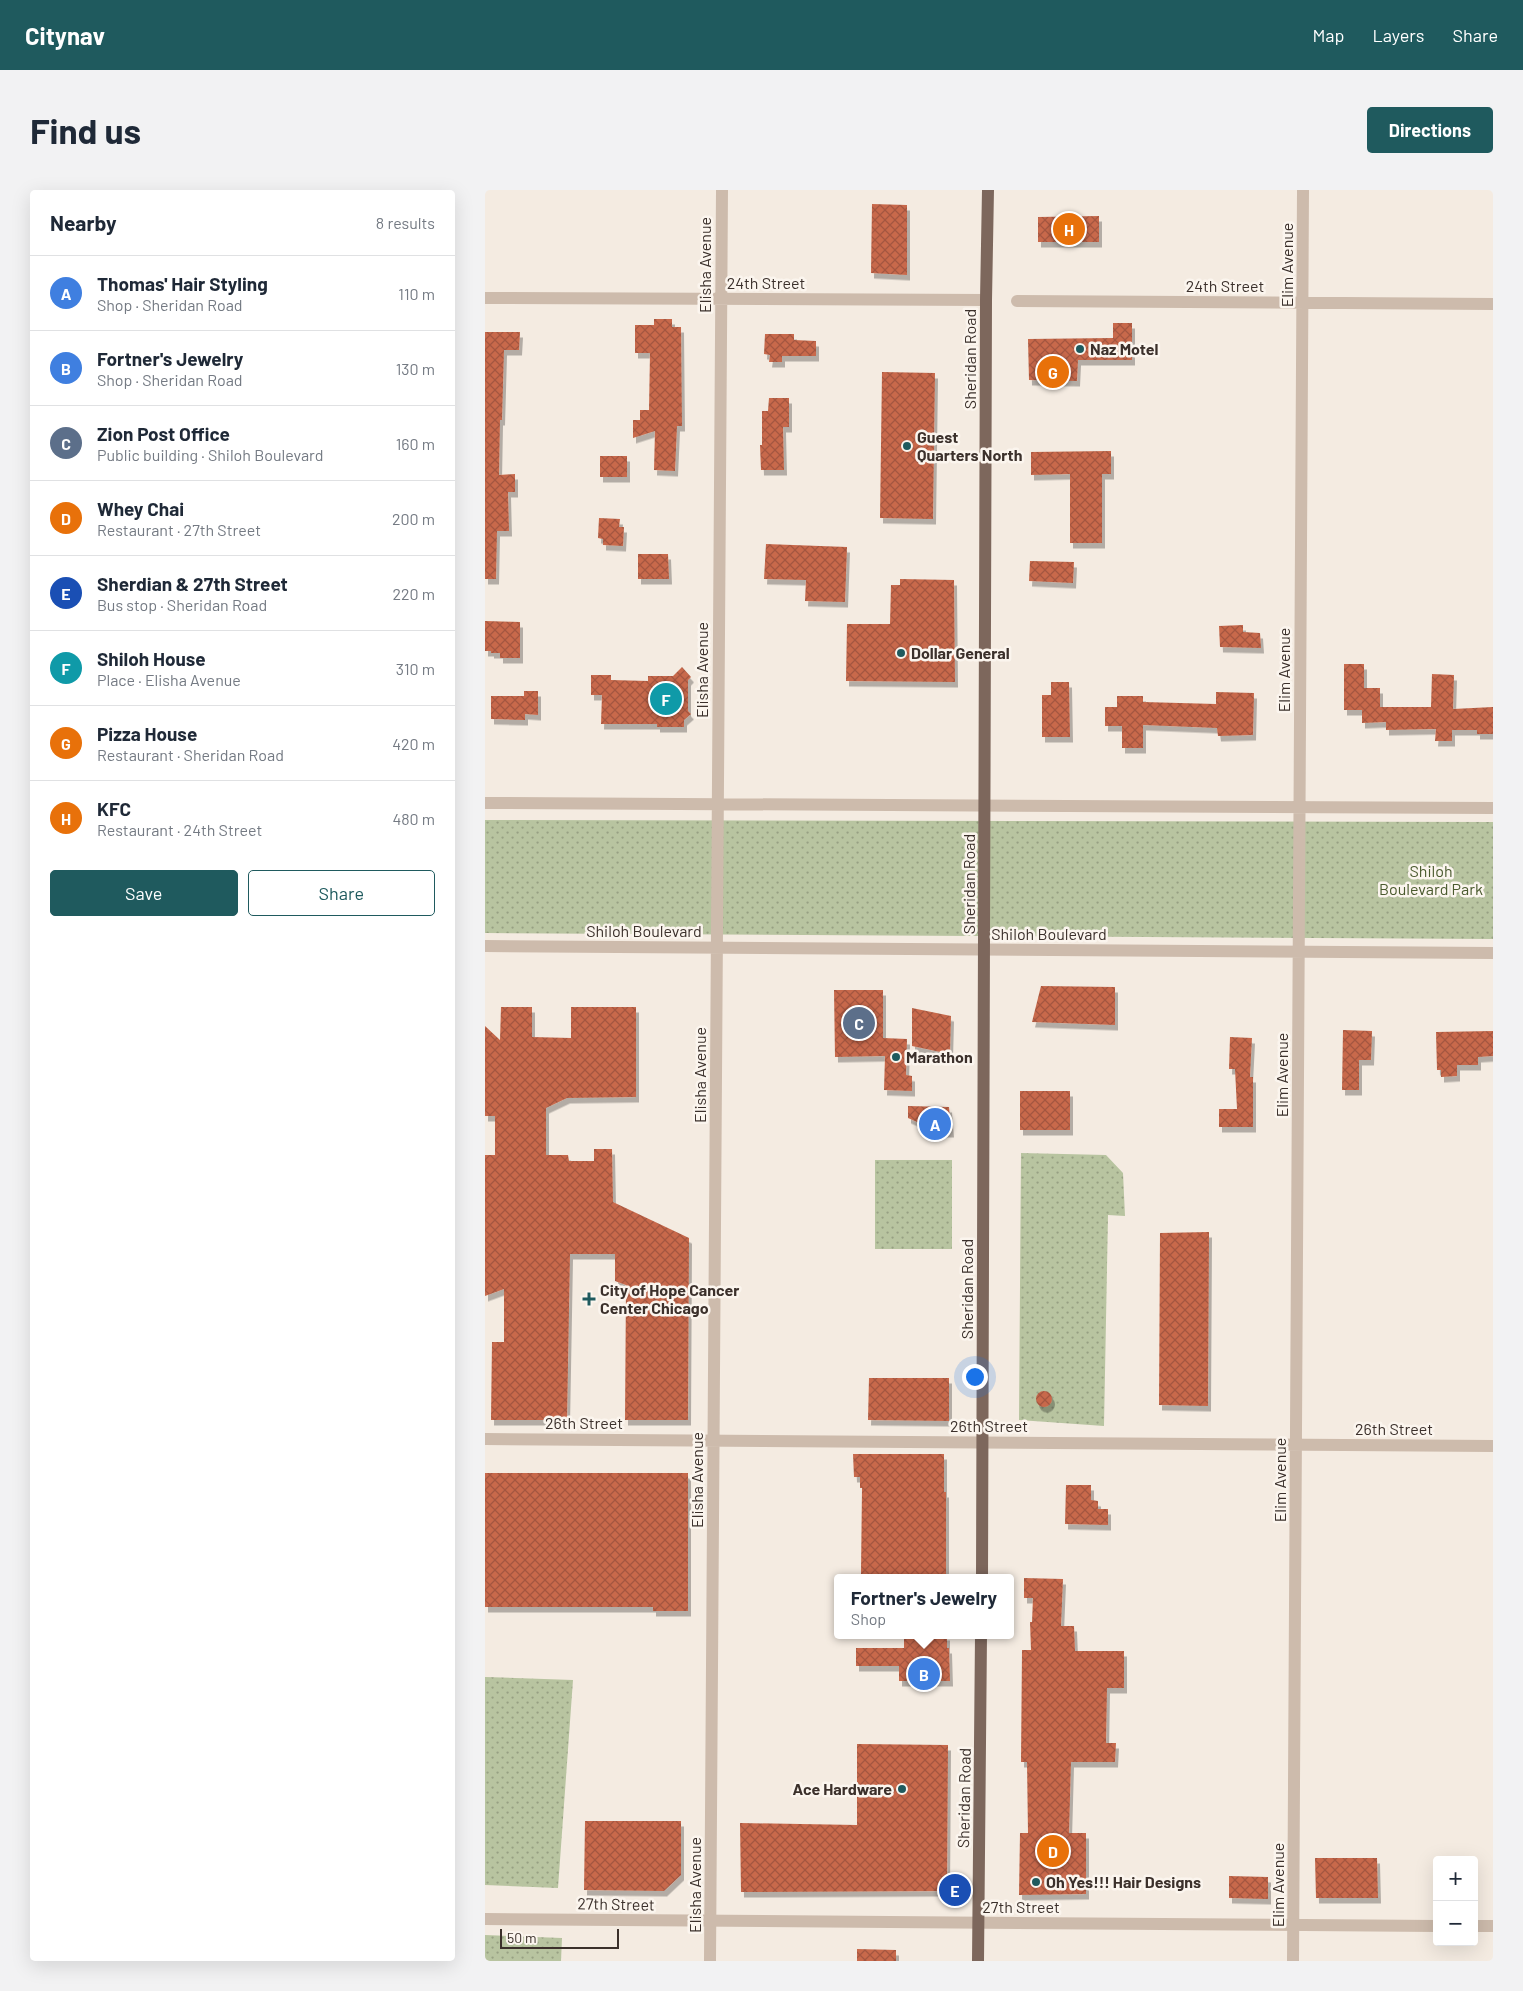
<!DOCTYPE html>
<html lang="en">
<head>
<meta charset="utf-8">
<style>
  body { margin:0; font-family:Barlow,sans-serif; background:#f2f2f3; color:#1f2937 }
  .controls { position:absolute; right:15px; bottom:15px; display:grid; overflow:hidden; border-radius:5px; box-shadow:0 5px 20px #0002 }
  .controls button { width:45px; height:45px; display:grid; place-items:center; padding:0; border:0; border-bottom:1px solid #e0e1e3; background:#fff; color:#1f2937; font:25px sans-serif }
  .scale { position:absolute; left:15px; bottom:12px; width:119px; box-sizing:border-box; padding-left:5px; border:2px solid #3b302b; border-top:0; font-size:14px; line-height:18px; white-space:nowrap; color:#3b302b; -webkit-text-stroke:4px #fbf5ee; paint-order:stroke }
  .you { position:absolute; left:489px; top:1186px; width:18px; height:18px; margin:-12px; border:4px solid #fff; border-radius:50%; background:#1a73e8; box-shadow:0 0 0 8px #1a73e833 }
  .badge { display:grid; place-items:center; width:32px; height:32px; border-radius:50%; background:#1f5a5e; color:#fff; font-size:16px; font-weight:700 }
  .pin { position:absolute; translate:-50% -50%; border:2px solid #fff; box-shadow:0 1px 5px #0006 }
  .popup { position:absolute; left:349px; top:1384px; width:180px; height:65px; box-sizing:border-box; display:grid; place-content:center; border-radius:5px; background:#fff; filter:drop-shadow(0 1px 4px #0005); font-size:16px; white-space:nowrap; color:#747a83 }
  .popup b { font-size:19px; color:#1f2937 }
  .popup::after { content:''; position:absolute; left:50%; top:100%; margin-left:-10px; border:10px solid transparent; border-top-color:#fff }
  .list { margin:0; padding:0; list-style:none }
  h2 { display:flex; justify-content:space-between; align-items:center; height:65px; margin:0; padding:0 20px; font-size:21px }
  h2 small { font-size:16px; font-weight:400; color:#747a83 }
  .list li { display:grid; grid-template-columns:32px 1fr auto; gap:15px; align-items:center; box-sizing:border-box; height:75px; padding:0 20px; border-top:1px solid #e0e1e3 }
  .list b { display:block; font-size:19px; white-space:nowrap }
  .list p { margin:0; font-size:16px; white-space:nowrap; color:#747a83 }
  .list em { font-size:16px; font-style:normal; color:#747a83 }
  .actions { display:flex; gap:10px; padding:15px 20px }
  .actions a { flex:1; padding:11px 0; border:1px solid #1f5a5e; border-radius:5px; text-align:center; font-size:18px; color:#1f5a5e }
  .actions .main { background:#1f5a5e; color:#fff }
  .map { position:relative; flex:none; width:1008px; height:1771px; overflow:hidden; border-radius:5px }
  header { display:flex; align-items:center; gap:30px; box-sizing:border-box; height:70px; padding:0 25px; background:#1f5a5e; color:#fff }
  header strong { font-size:24px }
  nav { display:flex; gap:28px; margin-inline-start:auto; font-size:18px }
  .intro { display:flex; align-items:center; justify-content:space-between; box-sizing:border-box; height:120px; padding:0 30px }
  h1 { margin:0; font-size:35px }
  .button { padding:12px 22px; border-radius:5px; background:#1f5a5e; color:#fff; font-size:18px; font-weight:700 }
  main { display:flex; gap:30px; padding:0 30px }
  aside { flex:1; background:#fff; border-radius:5px; box-shadow:0 5px 20px #0002 }
  .map>svg:first-child { display:block }
  .grass { fill:url(#grass-dots) }
  .building { fill:url(#building-cross-hatch); filter:url(#shadow) }
  .lines { fill:none; stroke-linecap:round; stroke-linejoin:round }
  .minor { stroke:#cdbbac; stroke-width:12 }
  .tertiary { stroke:#cdbbac; stroke-width:12 }
  .primary { stroke:#7d675c; stroke-width:12 }
  .poi-dot { fill:#1f5a5e; stroke:#fbf5ee; stroke-width:2 }
  .labels { text-anchor:middle; stroke-width:5; stroke-linejoin:round; paint-order:stroke }
  .street-label { font-size:16px; fill:#3b302b; stroke:#fbf5ee }
  .poi-label { font-size:16px; font-weight:bold; fill:#3b302b; stroke:#fbf5ee; text-anchor:start }
  .park-label { font-size:16px; fill:#4a5a2e; stroke:#fbf5ee }
</style>
</head>
<body>
<header>
<strong>Citynav</strong>
<nav><a>Map</a><a>Layers</a><a>Share</a></nav>
</header>
<div class="intro"><h1>Find us</h1><a class="button">Directions</a></div>
<main>
<aside>
<h2>Nearby<small>8 results</small></h2>
<ul class="list">
<li><span class="badge" style="background:#3f7fe0">A</span><div><b>Thomas' Hair Styling</b><p>Shop · Sheridan Road</p></div><em>110 m</em></li>
<li><span class="badge" style="background:#3f7fe0">B</span><div><b>Fortner's Jewelry</b><p>Shop · Sheridan Road</p></div><em>130 m</em></li>
<li><span class="badge" style="background:#5c6f8a">C</span><div><b>Zion Post Office</b><p>Public building · Shiloh Boulevard</p></div><em>160 m</em></li>
<li><span class="badge" style="background:#e8710a">D</span><div><b>Whey Chai</b><p>Restaurant · 27th Street</p></div><em>200 m</em></li>
<li><span class="badge" style="background:#1a4fb4">E</span><div><b>Sherdian &amp; 27th Street</b><p>Bus stop · Sheridan Road</p></div><em>220 m</em></li>
<li><span class="badge" style="background:#0f9aa8">F</span><div><b>Shiloh House</b><p>Place · Elisha Avenue</p></div><em>310 m</em></li>
<li><span class="badge" style="background:#e8710a">G</span><div><b>Pizza House</b><p>Restaurant · Sheridan Road</p></div><em>420 m</em></li>
<li><span class="badge" style="background:#e8710a">H</span><div><b>KFC</b><p>Restaurant · 24th Street</p></div><em>480 m</em></li>
</ul>
<div class="actions"><a class="main">Save</a><a>Share</a></div>
</aside>
<div class="map">
<svg width="1008" height="1771" viewBox="0 0 1008 1771">
  <defs>
    <pattern id="grass-dots" width="8" height="8" patternUnits="userSpaceOnUse" patternTransform="scale(1.25)"><rect width="8" height="8" fill="#b8c4a0"/><path d="M2 2h.1M6 6h.1" fill="none" stroke="#97a083" stroke-width="1.8" stroke-linecap="round"/></pattern>
    <pattern id="building-cross-hatch" width="8" height="8" patternUnits="userSpaceOnUse" patternTransform="scale(1.25)"><rect width="8" height="8" fill="#c8694b"/><path d="M0 0l8 8M0 8l8-8" fill="none" stroke="#a4573f"/></pattern>
    <filter id="shadow"><feDropShadow dx="3" dy="5.5" stdDeviation="0" flood-color="#0004"/></filter>
  </defs>
  <rect width="100%" height="100%" fill="#f4ebe1"/>
  <path class="grass" d="M0,630L1008,632V749L0,743Z
    M536,963L621,965L638,983L640,1026L623,1025L619,1236L534,1230Z
    M390,970H467V1059H390Z
    M0,1487L88,1490L73,1698L0,1695Z
    M0,1745L77,1748L76,1771H0Z"/>
  <path class="building" d="M387,14L422,15V85L386,83Z
    M614,26V52H553V27Z
    M169,129H187V137H196L197,236H192L190,281L169,280L170,241L148,248V230H155V220H164L165,163H150V135H169Z
    M628,133H647V170H593L592,191L544,190L543,149L628,148Z
    M0,142H35L34,160H19L17,230H15L14,285L30,284V302H23L24,341H12L11,389H0Z
    M280,144H309V150L331,151V166H297V172H284L285,165L279,164Z
    M397,182L450,183L448,329L395,328Z
    M284,208H304V237H298L299,280H276L275,255H277V221H283Z
    M626,261V284H617V353H585V284L546,285V262Z
    M115,266H142V287H115Z
    M114,328L135,329L134,337H139L138,356L118,355V349L113,348Z
    M281,354L362,357L360,412L320,411L321,390L279,389Z
    M153,364H183L184,389H153Z
    M545,371L589,372L588,393L544,391Z
    M415,389L469,390L470,492L361,491L362,434H405L406,395H415Z
    M0,431L35,432V468H15V463H6V461H0Z
    M758,435V442L775,443L776,458L735,457L734,436Z
    M859,474H879V498H895V517H946L947,484L969,485L968,519L1008,517V544H992V540H967V551H950L951,539L901,540V532L877,533V520H859Z
    M197,477L206,487L203,490V521L206,524L199,530V537H172V534H116L117,505H106V485H126V490L163,491V486H188Z
    M566,492H584L585,547H557V505H566Z
    M39,501H53V525L40,524V530L6,529V506H39Z
    M731,502L769,503L768,545L733,546L732,538L658,535V558H637V536H620V517H632V506H658V512L731,514Z
    M556,796L630,797V835L547,832Z
    M349,800H398V848L422,849L421,885L427,886V901L399,900L400,866L350,867Z
    M16,817H47V847L86,848V817H151V907L82,908L61,918V965H83L84,971H109V959H127L128,1012L204,1048L203,1230H140L141,1095L130,1091V1064H85L82,1230H6L7,1152H19V1099L0,1106V965H10V926H0V836L15,850Z
    M427,818L466,826L465,864L427,856Z
    M858,840L887,841L886,870H874V900H857Z
    M1008,841V866L993,867V875H972V886L956,887V880H952L951,842Z
    M745,847L767,848L765,887H768V937H734V919H752L750,879H744Z
    M535,901H585V940H535Z
    M423,916L464,917L466,942H448V939L423,928Z
    M724,1042L723,1216L674,1215L675,1043Z
    M384,1188H464V1231L383,1230Z
    M551 1209a8 8 0 1 1 16 0a8 8 0 1 1-16 0Z
    M368,1264H459V1302H461V1388H378V1384H376L377,1298H375V1287H369Z
    M0,1283H203V1421H168V1417H0Z
    M581,1295H606V1310L613,1311V1319H623V1335L580,1334Z
    M539,1388L578,1389L576,1436H589L590,1461H639V1498H622L621,1553H631L630,1572H586L584,1643H601V1704L534,1705L535,1643H543L542,1572H536L537,1460H546L545,1432H547L548,1408H539Z
    M419,1445H462V1458H464L465,1491H414V1476H371V1458H419Z
    M372,1554L463,1555L462,1701L256,1702L255,1633L372,1635Z
    M100,1631H196V1685L179,1701L99,1700Z
    M830,1668H892L893,1708H831Z
    M744,1686L783,1687V1709L744,1708Z
    M372,1759L411,1760V1771H372Z"/>
  <g class="lines">
    <path class="minor" d="M0,108L501,110
      M532,111L1008,114
      M0,613L1008,618
      M0,756L1008,763
      M0,1249L1008,1256
      M225,1771L237,0
      M808,1771L818,0"/>
    <path class="tertiary" d="M0,1729L952,1736
      M989,1736H1008"/>
    <path class="primary" d="M497,1388L501,110L503,0
      M493,1771L496,1445"/>
  </g>
  <g class="poi-dot">
    <circle cx="595" cy="159" r="5"/>
    <circle cx="422" cy="256" r="5"/>
    <circle cx="416" cy="463" r="5"/>
    <circle cx="411" cy="867" r="5"/>
    <path d="M101.5 1101.5h5v5h5v5h-5v5h-5v-5h-5v-5h5z"/>
    <circle cx="417" cy="1599" r="5"/>
    <circle cx="551" cy="1692" r="5"/>
  </g>
  <g class="labels">
    <g class="street-label">
      <text transform="translate(220 75) rotate(-90)" y="6">Elisha Avenue</text>
      <text transform="translate(802 75) rotate(-90)" y="6">Elim Avenue</text>
      <text x="281" y="99">24th Street</text>
      <text x="740" y="102">24th Street</text>
      <text transform="translate(485 169) rotate(-90)" y="6">Sheridan Road</text>
      <text transform="translate(217 480) rotate(-90)" y="6">Elisha Avenue</text>
      <text transform="translate(799 480) rotate(-90)" y="6">Elim Avenue</text>
      <text transform="translate(484 694) rotate(-90)" y="6">Sheridan Road</text>
      <text x="159" y="747">Shiloh Boulevard</text>
      <text x="564" y="750">Shiloh Boulevard</text>
      <text transform="translate(215 885) rotate(-90)" y="6">Elisha Avenue</text>
      <text transform="translate(797 885) rotate(-90)" y="6">Elim Avenue</text>
      <text transform="translate(482 1099) rotate(-90)" y="6">Sheridan Road</text>
      <text x="99" y="1239">26th Street</text>
      <text x="504" y="1242">26th Street</text>
      <text x="909" y="1245">26th Street</text>
      <text transform="translate(212 1290) rotate(-90)" y="6">Elisha Avenue</text>
      <text transform="translate(795 1290) rotate(-90)" y="6">Elim Avenue</text>
      <text transform="translate(479 1608) rotate(-89)" y="6">Sheridan Road</text>
      <text transform="translate(210 1695) rotate(-90)" y="6">Elisha Avenue</text>
      <text transform="translate(793 1695) rotate(-90)" y="6">Elim Avenue</text>
      <text transform="translate(131 1714) rotate(1)" y="6">27th Street</text>
      <text x="536" y="1723">27th Street</text>
    </g>
    <g class="poi-label">
      <text x="605" y="165">Naz Motel</text>
      <text x="432" y="253">Guest<tspan x="432" dy="18">Quarters North</tspan></text>
      <text x="426" y="469">Dollar General</text>
      <text x="421" y="873">Marathon</text>
      <text x="115" y="1106">City of Hope Cancer<tspan x="115" dy="18">Center Chicago</tspan></text>
      <text x="407" y="1605" text-anchor="end">Ace Hardware</text>
      <text x="561" y="1698">Oh Yes!!! Hair Designs</text>
    </g>
    <g class="park-label">
      <text x="946" y="687">Shiloh<tspan x="946" dy="18">Boulevard Park</tspan></text>
    </g>
  </g>
</svg>
<div class="controls">
<button>+</button>
<button>−</button>
</div>
<div class="scale">50 m</div>
<div class="you"></div>
<div class="pin badge" style="left:450px;top:934px;background:#3f7fe0">A</div>
<div class="pin badge" style="left:439px;top:1484px;background:#3f7fe0">B</div>
<div class="popup"><b>Fortner's Jewelry</b>Shop</div>
<div class="pin badge" style="left:374px;top:833px;background:#5c6f8a">C</div>
<div class="pin badge" style="left:568px;top:1661px;background:#e8710a">D</div>
<div class="pin badge" style="left:470px;top:1700px;background:#1a4fb4">E</div>
<div class="pin badge" style="left:181px;top:509px;background:#0f9aa8">F</div>
<div class="pin badge" style="left:568px;top:182px;background:#e8710a">G</div>
<div class="pin badge" style="left:584px;top:39px;background:#e8710a">H</div>
</div>
</main>
</body>
</html>
